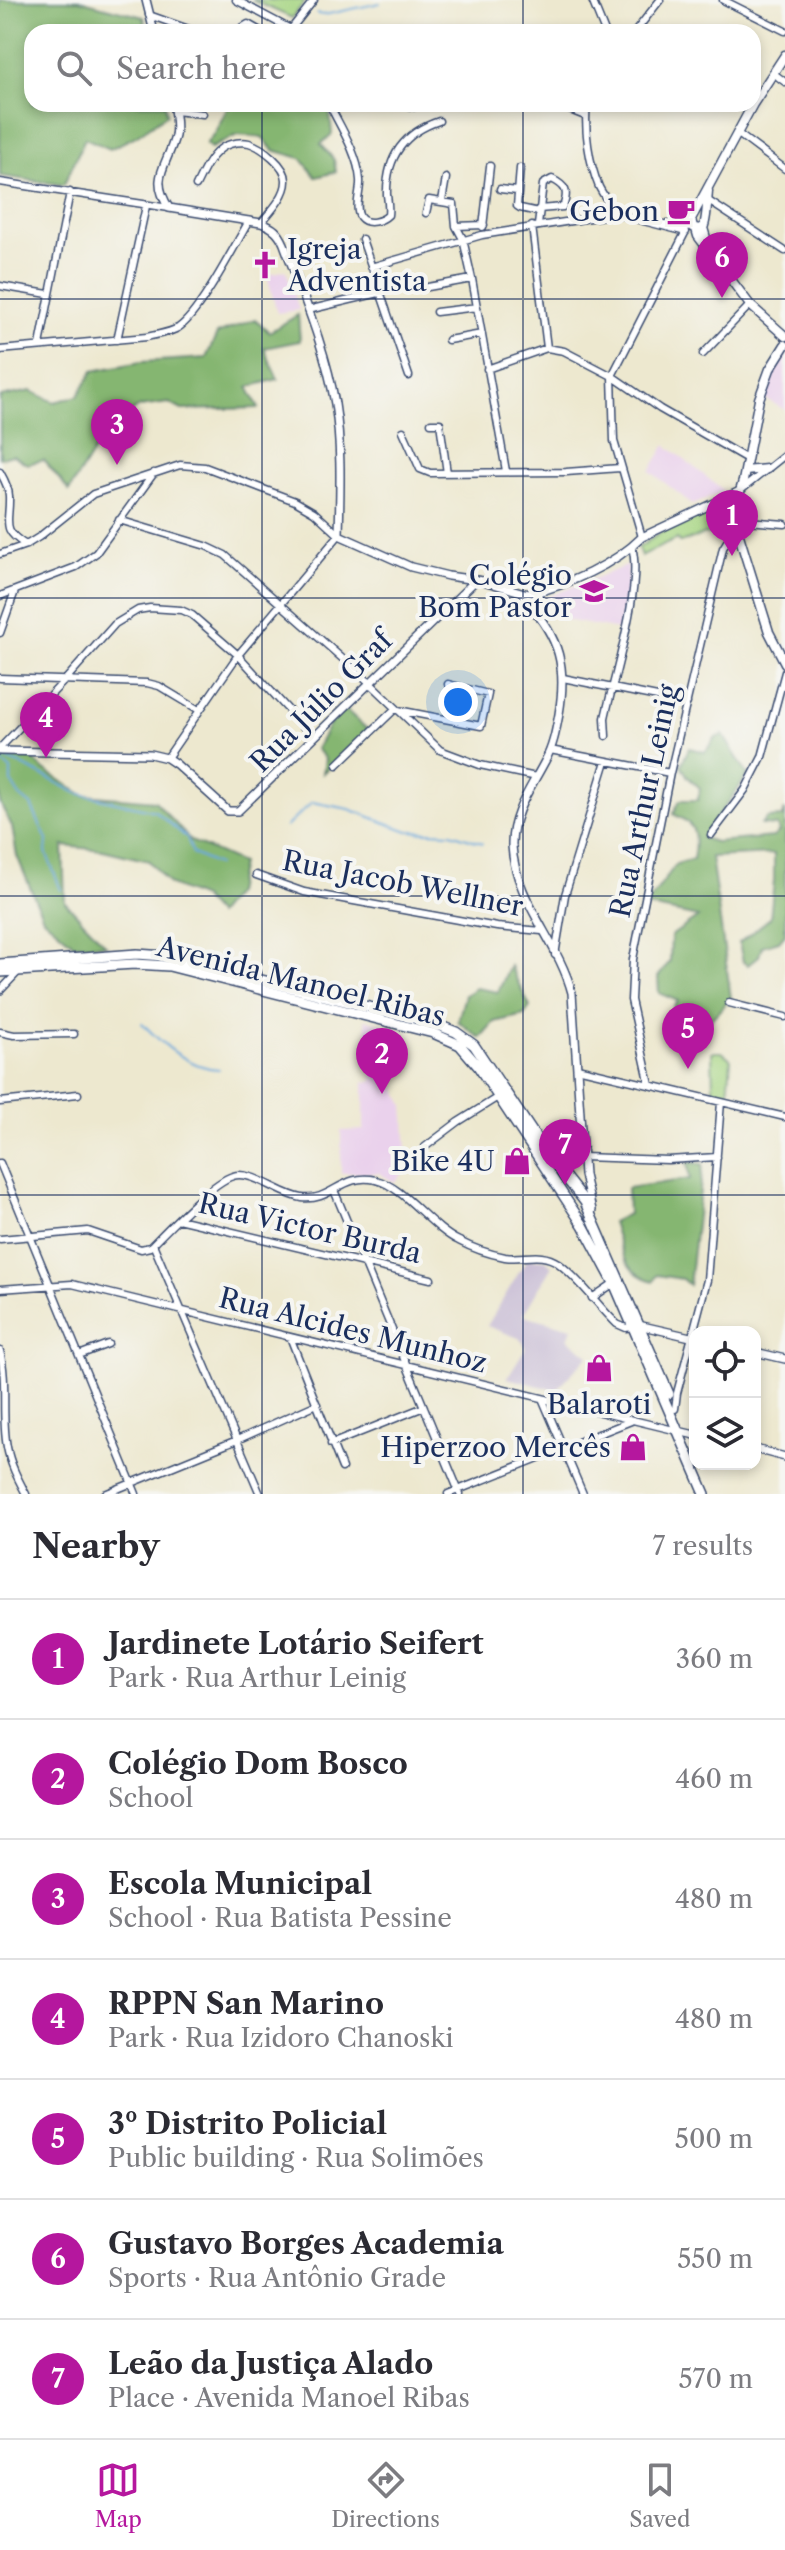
<!DOCTYPE html>
<html lang="en">
<head>
<meta charset="utf-8">
<style>
  body { margin:0; font-family:"Libre Caslon Text",serif; background:#f7f7f7; color:#2b2b33 }
  .controls { position:absolute; right:24px; bottom:24px; display:grid; overflow:hidden; border-radius:16px; box-shadow:0 4px 12px #0003 }
  .controls button { width:72px; height:72px; display:grid; place-items:center; padding:0; border:0; border-bottom:2px solid #e1e1e2; background:#fff; color:#2b2b33; font:40px sans-serif }
  .you { position:absolute; left:458px; top:702px; width:28px; height:28px; margin:-20px; border:6px solid #fff; border-radius:50%; background:#1a73e8; box-shadow:0 0 0 12px #1a73e833 }
  .badge { display:grid; place-items:center; width:52px; height:52px; border-radius:50%; background:#b5179e; color:#fff; font-size:26px; font-weight:700 }
  .pin { position:absolute; translate:-50% -66px; filter:drop-shadow(0 2px 4px #0008) }
  .pin::after { content:''; position:absolute; top:42px; width:28px; height:24px; background:inherit; clip-path:polygon(0 0,100% 0,50% 100%) }
  .list { margin:0; padding:0; list-style:none }
  h2 { display:flex; justify-content:space-between; align-items:center; height:104px; margin:0; padding:0 32px; font-size:34px }
  h2 small { font-size:26px; font-weight:400; color:#7c7c81 }
  .list li { display:grid; grid-template-columns:52px 1fr auto; gap:24px; align-items:center; box-sizing:border-box; height:120px; padding:0 32px; border-top:2px solid #e1e1e2 }
  .list b { display:block; font-size:30px; white-space:nowrap }
  .list p { margin:0; font-size:26px; white-space:nowrap; color:#7c7c81 }
  .list em { font-size:26px; font-style:normal; color:#7c7c81 }
  .icon { flex:none; width:44px; height:44px; fill:none; stroke:currentColor; stroke-width:2; stroke-linecap:round; stroke-linejoin:round }
  .map { position:relative; flex:none; width:785px; height:1494px; overflow:hidden }
  .search { position:absolute; background:#fff; box-shadow:0 4px 12px #0003; left:24px; right:24px; top:24px; height:88px; display:flex; align-items:center; gap:20px; box-sizing:border-box; padding:0 28px; border-radius:24px; color:#7c7c81; font-size:30px }
  .sheet { height:944px; background:#fff }
  nav { display:flex; justify-content:space-around; align-items:center; box-sizing:border-box; height:112px; border-top:2px solid #e1e1e2; background:#fff; font-size:22px; color:#7c7c81 }
  nav a { display:grid; justify-items:center; gap:4px }
  nav .on { color:#b5179e }
  .map>svg:first-child { display:block }
  .built { fill:#ead1ec }
  .industrial { fill:#cabfd6 }
  .green { fill:#a7d583; stroke:#618270; stroke-width:2 }
  .forest { fill:#85b671; stroke:#507268; stroke-width:2 }
  .lines { fill:none; stroke-linecap:round; stroke-linejoin:round }
  .stream { stroke:#6aa8dc; stroke-width:2 }
  .minor-casing { stroke:#3a4b6f; stroke-width:9 }
  .tertiary-casing { stroke:#3a4b6f; stroke-width:10 }
  .secondary-casing { stroke:#3a4b6f; stroke-width:11 }
  .primary-casing { stroke:#3a4b6f; stroke-width:12 }
  .minor { stroke:#fff; stroke-width:6 }
  .tertiary { stroke:#fff; stroke-width:7 }
  .secondary { stroke:#fff; stroke-width:8 }
  .primary { stroke:#fff; stroke-width:9 }
  .grid { fill:none; stroke:#1b2f5e; stroke-width:2; stroke-opacity:0.55 }
  .labels { text-anchor:middle; stroke-width:8; stroke-linejoin:round; paint-order:stroke }
  .poi-label { font-size:28px; fill:#1b2f5e; stroke:#f6f6f2; text-anchor:end }
  .street-label { font-size:28px; fill:#1b2f5e; stroke:#f6f6f2 }
</style>
</head>
<body>
<div class="map">
<svg width="785" height="1494" viewBox="0 0 785 1494">
  <rect width="100%" height="100%" fill="#f6f6f2"/>
  <filter id="ink" filterUnits="userSpaceOnUse"><feTurbulence type="fractalNoise" baseFrequency=".0125" numOctaves="2"/><feDisplacementMap in="SourceGraphic" scale="16" xChannelSelector="R" yChannelSelector="G"/><feConvolveMatrix kernelMatrix="1 2 1 2 8 2 1 2 1" color-interpolation-filters="sRGB"/></filter>
  <filter id="wash" filterUnits="userSpaceOnUse"><feTurbulence type="fractalNoise" baseFrequency=".006" numOctaves="4" result="noise"/><feDisplacementMap in="SourceGraphic" scale="32" xChannelSelector="R" yChannelSelector="G"/><feGaussianBlur stdDeviation="1.8" result="paint"/><feColorMatrix in="noise" values="0 0 0 0 0 0 0 0 0 0 0 0 0 0 0 0 0 1.4 0 .05"/><feComposite in="paint" operator="in"/></filter>
  <g filter="url(#wash)">
    <rect width="100%" height="100%" fill="#ede8cf"/>
    <path class="built" d="M286,270L299,310L277,313L267,275Z
      M785,354V410L764,398L771,377Z
      M666,445L724,491L693,505L650,471Z
      M628,565V585L618,630L552,617L545,598Z
      M365,1019L385,1025L391,1077L404,1105L408,1169L394,1182L379,1173H341V1131L364,1130V1082L373,1081Z"/>
    <path class="industrial" d="M527,1259L546,1260L552,1266L523,1315L572,1328L568,1339L589,1355L556,1390L507,1378L525,1349L524,1344L519,1338L487,1326Z"/>
    <path class="green" d="M252,0H306L292,18Z
      M722,504L728,505L727,518L731,527L719,536L705,534L680,543L677,539L641,556L638,548L665,530Z
      M712,1052H722L731,1059L728,1096L713,1091Z"/>
    <path class="forest" d="M0,0H79L144,17L147,32H32V104H165L167,114L136,136L110,149L85,138L64,185L0,176Z
      M225,104H324L330,114L332,134L321,144L334,160L336,172L316,177L301,158L273,150L262,137L237,135L211,148L206,144L215,132L228,107Z
      M298,315L300,341L264,348L278,379L248,387L259,408L182,410L169,403L139,407L109,426L69,491L44,460L27,464L13,455L0,458V397L31,391L54,402L78,396L93,371L141,362L206,358L217,334L255,319L269,332Z
      M345,709L368,730L323,773L325,759L316,749L329,725Z
      M723,735L748,775L702,838L715,842L773,837L779,832L777,826L761,825L767,818L782,817L785,810V934L779,941L762,946L759,956L748,965L743,962L739,943L770,918L774,881V854L711,857L731,998L701,1030L683,1029L673,1007L678,1001L659,993L658,977L670,961L671,936L698,917L646,906L676,864L693,859C697,834 697,824 673,814L680,800H698L700,788L688,777L681,765L689,748L705,752L715,738Z
      M31,757L44,770L84,795L155,801L191,841L241,863L235,893L217,915L202,898L170,885L149,861L103,850L63,846L65,902L106,945L74,944L43,918L17,856L12,827L0,803V758Z
      M510,966L530,1007L524,1015L494,1022L480,1038L458,1021L465,995L476,988L498,992Z
      M687,1162L703,1164L689,1285L682,1279L657,1275L653,1281C623,1273 621,1248 612,1222L628,1214L627,1188L690,1179Z"/>
    <g class="lines">
      <path class="stream" d="M317,14L324,15L380,3
        M0,757L20,764L77,793L155,811L187,838L193,854L217,865
        M0,760L11,770V782L20,796L31,805L47,840L46,852L61,890
        M286,827L312,802L349,809L408,831L451,833L483,843
        M142,1023C163,1045 189,1068 219,1069"/>
    </g>
  </g>
  <g filter="url(#ink)">
    <g class="lines">
      <defs>
        <path id="minor" d="M236,0L296,32
          M592,0L605,32
          M723,0L785,31
          M149,15L197,32
          M291,29L314,0
          M235,32L248,24L262,32
          M635,32L660,0
          M773,73L785,82
          M329,104C340,126 358,154 360,180C361,191 354,207 360,217C367,226 382,221 388,215C389,208 388,202 387,195C386,158 403,133 439,121
          M374,104H399
          M402,104L414,107
          M555,104L585,116
          M587,104C584,129 589,163 599,187C604,197 611,205 616,214
          M174,111L203,114
          M737,133L785,169
          M520,168L517,206L520,208L539,212
          M0,182L169,208
          M196,186C203,172 210,154 225,146C231,143 242,141 249,143C262,147 287,166 286,181C286,196 270,212 261,223
          M500,189L517,191
          M707,200L785,251
          M442,201L446,178
          M426,213L429,200L454,204L456,226L484,225
          M663,224L681,225L688,223
          M538,225L543,184L552,179C566,186 569,191 563,207L539,209
          M456,226L463,239L472,279L506,471
          M532,226L547,348
          M483,227L490,166
          M362,239L409,376
          M371,267L482,235L616,214L686,232
          M0,286L48,294
          M428,287L472,279
          M308,310L379,293
          M436,312L477,307
          M117,340L146,206
          M448,340L482,334
          M40,345L70,192
          M0,350L147,337C158,334 169,333 178,328C199,315 235,245 249,221
          M703,354L750,305
          M487,369L547,348L564,351L612,376L660,409L747,459
          M431,423H440L447,473
          M403,431L420,469L430,473L566,472L620,468
          M0,472C4,479 9,488 9,496C10,523 0,529 26,545
          M740,491L785,455
          M119,520L206,546L225,555L369,682L440,750L480,765L536,777
          M734,520L785,524
          M642,537L614,441L612,376L685,233L687,224
          M0,554L26,545L39,537L93,494L180,465L205,467L295,501L314,512L339,535L238,655L167,758
          M0,596L76,567L96,553L154,473
          M0,633L15,591
          M0,678L147,683L159,686L199,710
          M563,678L687,703
          M398,710L481,726L488,694L448,684
          M606,736L605,718C614,676 643,585 632,547
          M0,748L66,679L115,624L138,610L150,608L181,610L192,615L238,655L313,737
          M550,750L670,773
          M337,765L396,708
          M711,835L745,790L762,757L785,672
          M256,875L304,892L497,927L542,931
          M555,955L565,895L606,761
          M0,991L19,971
          M729,1003L785,1017
          M0,1032L14,1035L74,1034
          M577,1068L785,1117
          M650,1085L631,1000L633,959L670,773L723,548L729,538L737,532
          M0,1102L78,1094
          M425,1147L458,1122L498,1097
          M582,1157L668,1160L717,1157
          M0,1163L136,1494
          M334,1190L460,1494
          M178,1219L431,1279
          M0,1239L88,1231L141,1249L150,1247C167,1230 212,1182 233,1176C252,1170 281,1195 302,1198C331,1202 343,1172 376,1180C403,1186 431,1228 459,1241C472,1248 490,1254 505,1257C523,1260 541,1251 558,1263C581,1280 597,1305 617,1324L626,1328L632,1327
          M153,1244L260,1494
          M0,1289L72,1284L678,1431
          M592,1298L614,1283
          M290,1337L342,1468
          M0,1351C8,1383 1,1415 7,1447C10,1464 18,1479 26,1494
          M79,1355L108,1344
          M542,1398L583,1494
          M675,1409L677,1393L707,1280L721,1102
          M331,1444L424,1407
          M105,1494L237,1440L317,1404
          M448,1494L631,1421"/>
        <path id="tertiary" d="M146,0L154,32
          M173,104C175,114 177,126 175,136C167,167 149,177 169,208L261,223C273,227 279,232 284,244C303,296 326,350 335,404C342,448 340,491 339,535L411,567L448,576L483,581L528,594
          M524.5 598a4.5 4.5 0 1 1 9 0a4.5 4.5 0 1 1-9 0Z
          M530,594C568,585 614,565 642,537L740,491
          M527,602C560,638 567,667 559,714C556,730 553,747 545,761C531,788 511,814 512,846C515,901 559,942 572,993L584,1175L592,1210
          M0,751L150,754L167,758L176,764L228,811H238L476,580
          M638,1325L695,1338
          M755,1352L785,1359
          M678,1431L695,1435
          M755,1449L785,1457"/>
        <path id="secondary" d="M753,104L785,55
          M708,191C707,201 707,221 703,228L709,248
          M703,228L698,229L693,227L691,219L753,104
          M696,229L698,236L750,305L785,336
          M785,345L770,369L759,399L743,481L733,516L769,632L785,663
          M745,471L767,469"/>
        <path id="primary" d="M0,964L137,954L165,956L433,1023L456,1032L474,1045L547,1154L585,1202L669,1394
          M0,972L135,964L169,966L433,1033L460,1045L478,1066L583,1225L614,1283L705,1494"/>
      </defs>
      <use href="#minor" class="minor-casing"/>
      <use href="#tertiary" class="tertiary-casing"/>
      <use href="#secondary" class="secondary-casing"/>
      <use href="#primary" class="primary-casing"/>
      <use href="#minor" class="minor"/>
      <use href="#tertiary" class="tertiary"/>
      <use href="#secondary" class="secondary"/>
      <use href="#primary" class="primary"/>
    </g>
  </g>
  <path class="grid" d="M262,0V32M523,0V32M262,104V1494M523,104V1494M0,299H785M0,598H785M0,896H785M0,1195H785"/>
  <defs>
    <symbol id="cafe-bare" viewBox="-9 -9 18 18"><path d="M-5.5-4.5H6V0H3Q3 3.5 0 3.5H-2.5Q-5.5 3.5-5.5 0ZM3-3.2v2h1.7v-2ZM-6 4.5H4V6H-6Z" fill="#b5179e" stroke="#f6f6f2" stroke-width="2.5" paint-order="stroke"/></symbol>
    <symbol id="church-bare" viewBox="-9 -9 18 18"><path d="M-1.2-6h2.4v3.5h3.3v2.4h-3.3V6h-2.4V-.1h-3.3v-2.4h3.3Z" fill="#b5179e" stroke="#f6f6f2" stroke-width="2.5" paint-order="stroke"/></symbol>
    <symbol id="university-bare" viewBox="-9 -9 18 18"><path d="M0-5L7-2L0 1L-7-2ZM-4 1L0 2.5L4 1V4Q0 6-4 4Z" fill="#b5179e" stroke="#f6f6f2" stroke-width="2.5" paint-order="stroke"/></symbol>
    <symbol id="shop-bare" viewBox="-9 -9 18 18"><path d="M-5-2.5h2.3a2.7 3.5 0 0 1 5.4 0H5L5.5 6h-11ZM-1.5-2.5h3a1.5 2.3 0 0 0-3 0Z" fill="#b5179e" stroke="#f6f6f2" stroke-width="2.5" paint-order="stroke"/></symbol>
  </defs>
  <g fill-rule="evenodd">
    <use href="#cafe-bare" x="661" y="191" width="40" height="40"/>
    <use href="#church-bare" x="245" y="245" width="40" height="40"/>
    <use href="#university-bare" x="574" y="571" width="40" height="40"/>
    <use href="#shop-bare" x="497" y="1141" width="40" height="40"/>
    <use href="#shop-bare" x="579" y="1348" width="40" height="40"/>
    <use href="#shop-bare" x="613" y="1427" width="40" height="40"/>
  </g>
  <g class="labels">
    <g class="poi-label">
      <text x="659" y="221">Gebon</text>
      <text x="287" y="259" text-anchor="start">Igreja<tspan x="287" dy="32">Adventista</tspan></text>
      <text x="572" y="585">Colégio<tspan x="572" dy="32">Bom Pastor</tspan></text>
      <text x="495" y="1171">Bike 4U</text>
      <text x="599" y="1414" text-anchor="middle">Balaroti</text>
      <text x="611" y="1457">Hiperzoo Mercês</text>
    </g>
    <g class="street-label">
      <text transform="translate(321 701) rotate(-45)" y="10">Rua Júlio Graf</text>
      <text transform="translate(644 801) rotate(-78)" y="10">Rua Arthur Leinig</text>
      <text transform="translate(403 883) rotate(11)" y="10">Rua Jacob Wellner</text>
      <text transform="translate(301 981) rotate(14)" y="10">Avenida Manoel Ribas</text>
      <text transform="translate(310 1228) rotate(13)" y="10">Rua Victor Burda</text>
      <text transform="translate(353 1330) rotate(14)" y="10">Rua Alcides Munhoz</text>
    </g>
  </g>
</svg>
<div class="controls">
<button><svg class="icon" aria-label="locate" viewBox="0 0 24 24"><circle cx="12" cy="12" r="6"/><path d="M12 2v4M12 18v4M2 12h4M18 12h4"/></svg></button>
<button><svg class="icon" aria-label="layers" viewBox="0 0 24 24"><path d="M12 4l9 5-9 5-9-5zM3 14l9 5 9-5"/></svg></button>
</div>
<div class="you"></div>
<div class="pin badge" style="left:732px;top:556px">1</div>
<div class="pin badge" style="left:382px;top:1094px">2</div>
<div class="pin badge" style="left:117px;top:465px">3</div>
<div class="pin badge" style="left:46px;top:758px">4</div>
<div class="pin badge" style="left:688px;top:1069px">5</div>
<div class="pin badge" style="left:722px;top:298px">6</div>
<div class="pin badge" style="left:565px;top:1185px">7</div>
<div class="search"><svg class="icon" aria-label="search" viewBox="0 0 24 24"><circle cx="10" cy="10" r="6"/><path d="M15 15l6 6"/></svg>Search here</div>
</div>
<section class="sheet">
<h2>Nearby<small>7 results</small></h2>
<ul class="list">
<li><span class="badge">1</span><div><b>Jardinete Lotário Seifert</b><p>Park · Rua Arthur Leinig</p></div><em>360 m</em></li>
<li><span class="badge">2</span><div><b>Colégio Dom Bosco</b><p>School</p></div><em>460 m</em></li>
<li><span class="badge">3</span><div><b>Escola Municipal</b><p>School · Rua Batista Pessine</p></div><em>480 m</em></li>
<li><span class="badge">4</span><div><b>RPPN San Marino</b><p>Park · Rua Izidoro Chanoski</p></div><em>480 m</em></li>
<li><span class="badge">5</span><div><b>3º Distrito Policial</b><p>Public building · Rua Solimões</p></div><em>500 m</em></li>
<li><span class="badge">6</span><div><b>Gustavo Borges Academia</b><p>Sports · Rua Antônio Grade</p></div><em>550 m</em></li>
<li><span class="badge">7</span><div><b>Leão da Justiça Alado</b><p>Place · Avenida Manoel Ribas</p></div><em>570 m</em></li>
</ul>
</section>
<nav>
<a class="on"><svg class="icon" aria-label="map" viewBox="0 0 24 24"><path d="M3 6l6-2 6 2 6-2v14l-6 2-6-2-6 2zM9 4v14M15 6v14"/></svg>Map</a>
<a><svg class="icon" aria-label="directions" viewBox="0 0 24 24"><path d="M12 3l9 9-9 9-9-9zM9 14v-3h6M13 9l2 2-2 2"/></svg>Directions</a>
<a><svg class="icon" aria-label="saved" viewBox="0 0 24 24"><path d="M7 4h10v16l-5-4-5 4z"/></svg>Saved</a>
</nav>
</body>
</html>
